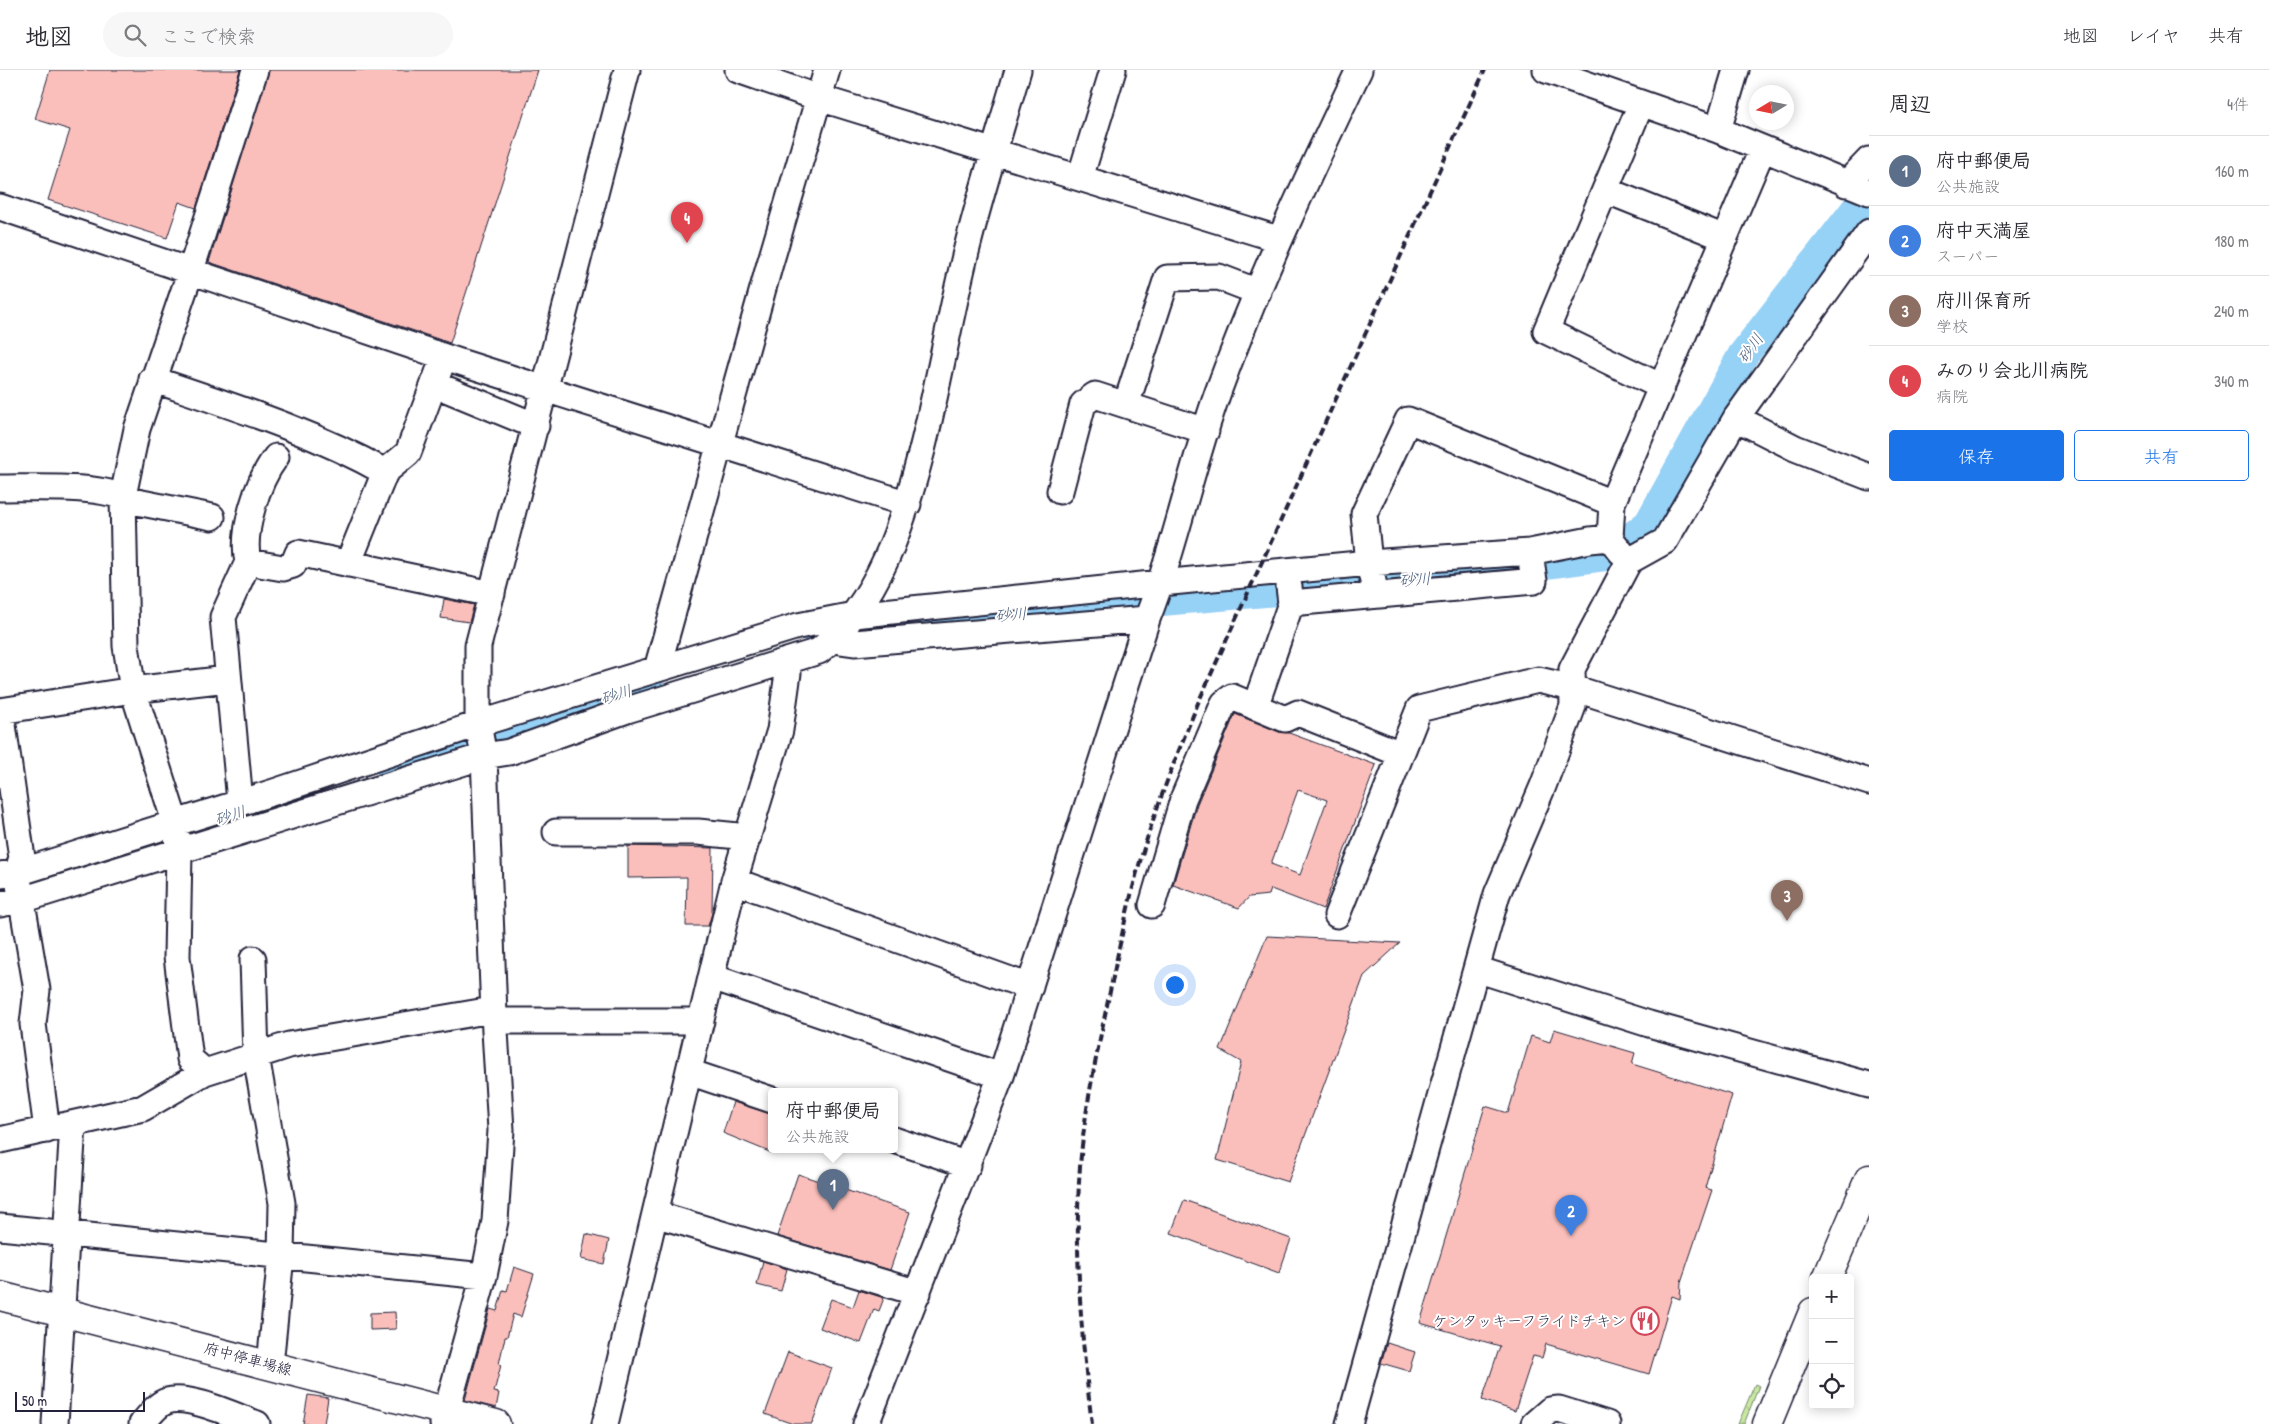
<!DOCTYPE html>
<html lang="ja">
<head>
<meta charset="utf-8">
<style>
  body { margin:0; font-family:"Patrick Hand","Klee One",sans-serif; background:#f7f7f7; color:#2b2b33 }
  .controls { position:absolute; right:15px; bottom:15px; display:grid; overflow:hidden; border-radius:5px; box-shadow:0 2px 12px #0003 }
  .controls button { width:45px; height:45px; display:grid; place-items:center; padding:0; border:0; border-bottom:1px solid #e1e1e2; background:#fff; color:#2b2b33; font:25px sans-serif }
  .compass { position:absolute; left:1749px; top:15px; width:45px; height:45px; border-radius:50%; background:#fff; box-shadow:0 2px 12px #0003; rotate:260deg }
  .scale { position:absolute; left:15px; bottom:12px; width:130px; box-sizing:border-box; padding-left:5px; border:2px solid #22223b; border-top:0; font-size:14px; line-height:18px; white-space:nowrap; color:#22223b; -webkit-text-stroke:4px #fff; paint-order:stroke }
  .you { position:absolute; left:1174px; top:914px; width:18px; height:18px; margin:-12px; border:4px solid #fff; border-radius:50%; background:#1a73e8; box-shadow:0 0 0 8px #1a73e833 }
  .badge { display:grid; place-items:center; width:32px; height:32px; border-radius:50%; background:#1a73e8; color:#fff; font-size:16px; font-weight:700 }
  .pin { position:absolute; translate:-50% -41px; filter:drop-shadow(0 1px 2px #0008) }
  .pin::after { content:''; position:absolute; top:26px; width:18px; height:15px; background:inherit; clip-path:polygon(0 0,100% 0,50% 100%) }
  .popup { position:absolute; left:768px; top:1018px; width:130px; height:65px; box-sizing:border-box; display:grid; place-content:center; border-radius:5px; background:#fff; filter:drop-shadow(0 1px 4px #0005); font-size:16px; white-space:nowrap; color:#7c7c81 }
  .popup b { font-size:19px; color:#2b2b33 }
  .popup::after { content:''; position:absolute; left:50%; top:100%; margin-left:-10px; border:10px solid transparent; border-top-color:#fff }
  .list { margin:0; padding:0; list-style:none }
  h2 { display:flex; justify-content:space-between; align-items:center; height:65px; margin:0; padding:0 20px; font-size:21px }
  h2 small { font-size:16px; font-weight:400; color:#7c7c81 }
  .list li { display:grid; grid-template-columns:32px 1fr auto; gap:15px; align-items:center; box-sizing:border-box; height:70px; padding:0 20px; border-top:1px solid #e1e1e2 }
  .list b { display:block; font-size:19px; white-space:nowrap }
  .list p { margin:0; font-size:16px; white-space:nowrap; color:#7c7c81 }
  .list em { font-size:16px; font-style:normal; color:#7c7c81 }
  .actions { display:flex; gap:10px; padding:15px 20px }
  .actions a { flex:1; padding:11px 0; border:1px solid #1a73e8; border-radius:5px; text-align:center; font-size:18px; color:#1a73e8 }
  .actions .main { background:#1a73e8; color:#fff }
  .icon { flex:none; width:28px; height:28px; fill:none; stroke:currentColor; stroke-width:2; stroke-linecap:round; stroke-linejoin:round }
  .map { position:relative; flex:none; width:1869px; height:1354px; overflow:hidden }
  header { display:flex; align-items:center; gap:30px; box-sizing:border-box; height:70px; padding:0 25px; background:#fff; border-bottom:1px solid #e1e1e2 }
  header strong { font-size:24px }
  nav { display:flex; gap:28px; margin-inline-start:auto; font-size:18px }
  .search { width:350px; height:45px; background:#f7f7f7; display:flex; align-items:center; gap:12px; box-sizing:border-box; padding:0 18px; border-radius:28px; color:#7c7c81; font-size:19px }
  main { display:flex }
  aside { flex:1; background:#fff }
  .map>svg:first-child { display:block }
  .grass { fill:url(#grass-dots); stroke:#76866e }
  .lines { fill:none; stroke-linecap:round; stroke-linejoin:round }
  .river { stroke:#96d1f6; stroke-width:31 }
  .building { fill:#fbbfbb; stroke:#22223b; fill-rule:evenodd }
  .minor-casing { stroke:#22223b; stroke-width:29 }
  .major-casing { stroke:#22223b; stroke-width:31 }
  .highway-casing { stroke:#22223b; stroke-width:31 }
  .minor { stroke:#fff; stroke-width:25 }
  .major { stroke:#fff; stroke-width:28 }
  .highway { stroke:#fff; stroke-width:28 }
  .rail { stroke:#22223b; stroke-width:4; stroke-dasharray:8 4; stroke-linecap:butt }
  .labels { text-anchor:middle; stroke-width:4; stroke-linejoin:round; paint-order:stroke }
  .poi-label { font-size:15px; fill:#22223b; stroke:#fff; text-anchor:end }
  .street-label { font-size:15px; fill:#22223b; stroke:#fff }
  .water-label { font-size:16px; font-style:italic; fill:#4b5f7c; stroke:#fff }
</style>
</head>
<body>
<header>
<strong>地図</strong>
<div class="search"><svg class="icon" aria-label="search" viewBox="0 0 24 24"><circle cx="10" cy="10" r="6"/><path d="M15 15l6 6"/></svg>ここで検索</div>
<nav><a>地図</a><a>レイヤ</a><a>共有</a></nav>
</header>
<main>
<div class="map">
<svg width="1869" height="1354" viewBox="0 0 1869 1354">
  <defs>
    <pattern id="grass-dots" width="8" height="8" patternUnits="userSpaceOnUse" patternTransform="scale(1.25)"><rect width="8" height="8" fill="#c9e9a1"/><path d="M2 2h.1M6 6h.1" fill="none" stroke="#acc88c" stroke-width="1.8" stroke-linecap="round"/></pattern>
  </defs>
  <rect width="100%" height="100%" fill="#fff"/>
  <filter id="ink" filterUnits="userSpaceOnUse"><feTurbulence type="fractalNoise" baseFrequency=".02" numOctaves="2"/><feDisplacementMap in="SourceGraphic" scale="10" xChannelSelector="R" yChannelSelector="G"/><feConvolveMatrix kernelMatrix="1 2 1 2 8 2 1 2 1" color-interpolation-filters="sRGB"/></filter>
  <g filter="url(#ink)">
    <path class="grass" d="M1755,1314L1759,1316L1744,1354H1738Z"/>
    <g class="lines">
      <path class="river" d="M818,564L868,556L1469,504L1610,485L1649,454L1743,285L1869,123
        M390,695L648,615"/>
    </g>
    <path class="building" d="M50,0H240L196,138L179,132L167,168L48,130L70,60L35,49Z
      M269,0H538L450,273L209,192Z
      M444,529L474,535L469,552L441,548Z
      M1235,644L1279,662L1289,663L1376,695L1323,839L1271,819L1269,825L1249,827L1239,838L1173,815L1197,734ZM1298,720L1327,730L1300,805L1271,794Z
      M628,776L713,778L712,843L708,856H686L687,807L628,808Z
      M1267,866L1400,873L1364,906L1288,1112L1217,1090L1241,992L1220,980Z
      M1554,959L1635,983L1632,994L1732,1025L1705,1118L1712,1120L1681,1212L1680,1229L1672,1226L1649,1304L1546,1274L1542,1288L1533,1286L1515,1341L1482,1330L1500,1276L1420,1253L1485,1036L1508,1043L1531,966L1550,972Z
      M733,1032L772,1044V1083L723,1063Z
      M798,1104L910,1142L890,1200L777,1166Z
      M1184,1130L1291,1169L1279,1203L1171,1163Z
      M586,1164L609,1170L604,1194L581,1189Z
      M763,1191L787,1199L781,1221L757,1215Z
      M514,1197L534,1204L521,1247L513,1244L507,1267H505L499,1294L501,1295L494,1322L499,1323L496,1338L465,1330L490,1239L497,1241L503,1220L507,1221Z
      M859,1220L884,1228L879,1241L874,1239L861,1273L820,1258L831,1229L853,1237Z
      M395,1242L396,1259L370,1260V1243Z
      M1387,1273L1415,1282L1409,1301L1381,1293Z
      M788,1282L832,1298L812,1354H793L765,1344Z
      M308,1325L328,1328L324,1354H303Z"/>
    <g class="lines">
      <defs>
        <path id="minor" d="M255,0L191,200L137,359L123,426L126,576L133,620L175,752L179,782L177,887L190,989L205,1002L289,975L480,942L494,944L502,951H701
          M738,0L819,28L1278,169
          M1546,0L1718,60L1869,122
          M1641,34L1546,261L1662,317
          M1718,60L1736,0
          M1080,108L1113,0
          M1846,114L1869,90
          M1605,120L1725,168
          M0,137L460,292L908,434
          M152,309C231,336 312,361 385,402
          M434,314L536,356
          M1126,335L1167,208L1219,207L1258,222
          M1736,348L1795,378L1869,407
          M0,418C35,418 103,414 132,431L212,447
          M1060,421L1083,334L1095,325L1206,361
          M1621,482L1610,468L1612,433L1762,80
          M248,492C241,462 257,412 276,387
          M348,494L385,402L408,383L444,287
          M1376,525L1369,493L1364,444L1408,350L1612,433
          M1291,533L1534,511L1530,482
          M833,570L854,573L1147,549
          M657,599L769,197L827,0
          M1255,637L1291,533L1289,517
          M0,641L133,620L227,609
          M1,641L22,788L17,803L37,920L33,954L47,1060
          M240,732L223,547L248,492L283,498L293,495L298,483L492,524
          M556,762H698L748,767
          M0,805L17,803L274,722L478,654L798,556L854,545L1161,513L1369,493L1530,482L1590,470L1610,468
          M734,811L1030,917
          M0,834L22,830L484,686L509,682L627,640L819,581C879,532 903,453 922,380C939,313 950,245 967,178C982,118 1001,59 1018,0
          M1152,835L1183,729L1224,633L1232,627L1285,649L1298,643L1401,684
          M1337,845L1419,639L1538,610L1573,618L1869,712
          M253,889L256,986L282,1133L281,1186L270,1295
          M1476,899L1649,954L1869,1015
          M712,907L1001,1006
          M689,1002L772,1030
          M0,1070L143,1038L205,1002
          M894,1070L968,1095
          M655,1144L918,1223
          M0,1157L484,1206
          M55,1354L73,1054
          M142,1354C149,1346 157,1334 167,1331C189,1324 235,1346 257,1354
          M443,1354L484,1206L495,1151L501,1060L494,944L484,686L478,654V576L627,0
          M605,1354L734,811L780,660L788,603L784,592
          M866,1354L1001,1006L1147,549C1176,475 1191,397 1218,322C1258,212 1308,106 1359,0
          M1349,1354L1497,824L1543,716L1573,636L1572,599L1629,491L1665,471L1736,348L1869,162
          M1534,1354L1550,1340L1559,1339L1607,1354"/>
        <path id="major" d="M0,1226L496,1354"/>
        <path id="highway" d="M1827,1208L1869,1109
          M1767,1354L1813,1242"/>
      </defs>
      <use href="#minor" class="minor-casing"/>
      <use href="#major" class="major-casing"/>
      <use href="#highway" class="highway-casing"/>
      <use href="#minor" class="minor"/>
      <use href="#major" class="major"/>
      <use href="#highway" class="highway"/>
      <path class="rail" d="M1092,1354C1082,1275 1075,1192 1079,1112C1082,1054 1094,997 1106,940C1118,885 1128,829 1145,775C1160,726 1179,680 1198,633L1485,0"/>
    </g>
  </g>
  <defs>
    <symbol id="restaurant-ring" viewBox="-11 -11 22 22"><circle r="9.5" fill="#fff" stroke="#d1495b" stroke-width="1.5"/><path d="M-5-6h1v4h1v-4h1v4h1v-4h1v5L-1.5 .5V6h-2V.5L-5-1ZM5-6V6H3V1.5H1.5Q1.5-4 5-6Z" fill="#d1495b"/></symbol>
  </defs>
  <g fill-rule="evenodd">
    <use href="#restaurant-ring" x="1629" y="1235" width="32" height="32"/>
  </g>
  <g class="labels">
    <g class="poi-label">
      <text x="1626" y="1256">ケンタッキーフライドチキン</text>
    </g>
    <g class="street-label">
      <text transform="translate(248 1289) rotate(15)" y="5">府中停車場線</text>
    </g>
    <g class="water-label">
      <text transform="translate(1750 278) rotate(-55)" y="6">砂川</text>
      <text transform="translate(1415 509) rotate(-5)" y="6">砂川</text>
      <text transform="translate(1011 544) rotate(-5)" y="6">砂川</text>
      <text transform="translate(616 624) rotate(-17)" y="6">砂川</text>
      <text transform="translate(230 745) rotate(-17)" y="6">砂川</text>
    </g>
  </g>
</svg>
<div class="controls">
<button>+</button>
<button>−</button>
<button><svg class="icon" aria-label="locate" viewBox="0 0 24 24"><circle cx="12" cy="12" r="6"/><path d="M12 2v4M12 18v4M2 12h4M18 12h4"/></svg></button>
</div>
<svg class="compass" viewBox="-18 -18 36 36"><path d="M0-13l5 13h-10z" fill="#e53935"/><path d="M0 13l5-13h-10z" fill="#7c7c81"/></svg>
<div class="scale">50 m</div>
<div class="you"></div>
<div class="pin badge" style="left:833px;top:1140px;background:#5c6f8a">1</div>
<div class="popup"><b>府中郵便局</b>公共施設</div>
<div class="pin badge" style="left:1571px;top:1166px;background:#3f7fe0">2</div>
<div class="pin badge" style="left:1787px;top:851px;background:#8d6e63">3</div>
<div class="pin badge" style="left:687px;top:173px;background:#e0444e">4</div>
</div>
<aside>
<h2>周辺<small>4件</small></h2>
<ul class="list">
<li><span class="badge" style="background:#5c6f8a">1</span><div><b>府中郵便局</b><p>公共施設</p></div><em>160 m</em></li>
<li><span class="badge" style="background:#3f7fe0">2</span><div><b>府中天満屋</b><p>スーパー</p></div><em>180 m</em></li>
<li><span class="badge" style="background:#8d6e63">3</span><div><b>府川保育所</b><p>学校</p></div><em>240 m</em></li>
<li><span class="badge" style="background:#e0444e">4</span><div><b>みのり会北川病院</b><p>病院</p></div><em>340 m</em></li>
</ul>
<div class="actions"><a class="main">保存</a><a>共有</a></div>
</aside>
</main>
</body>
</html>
